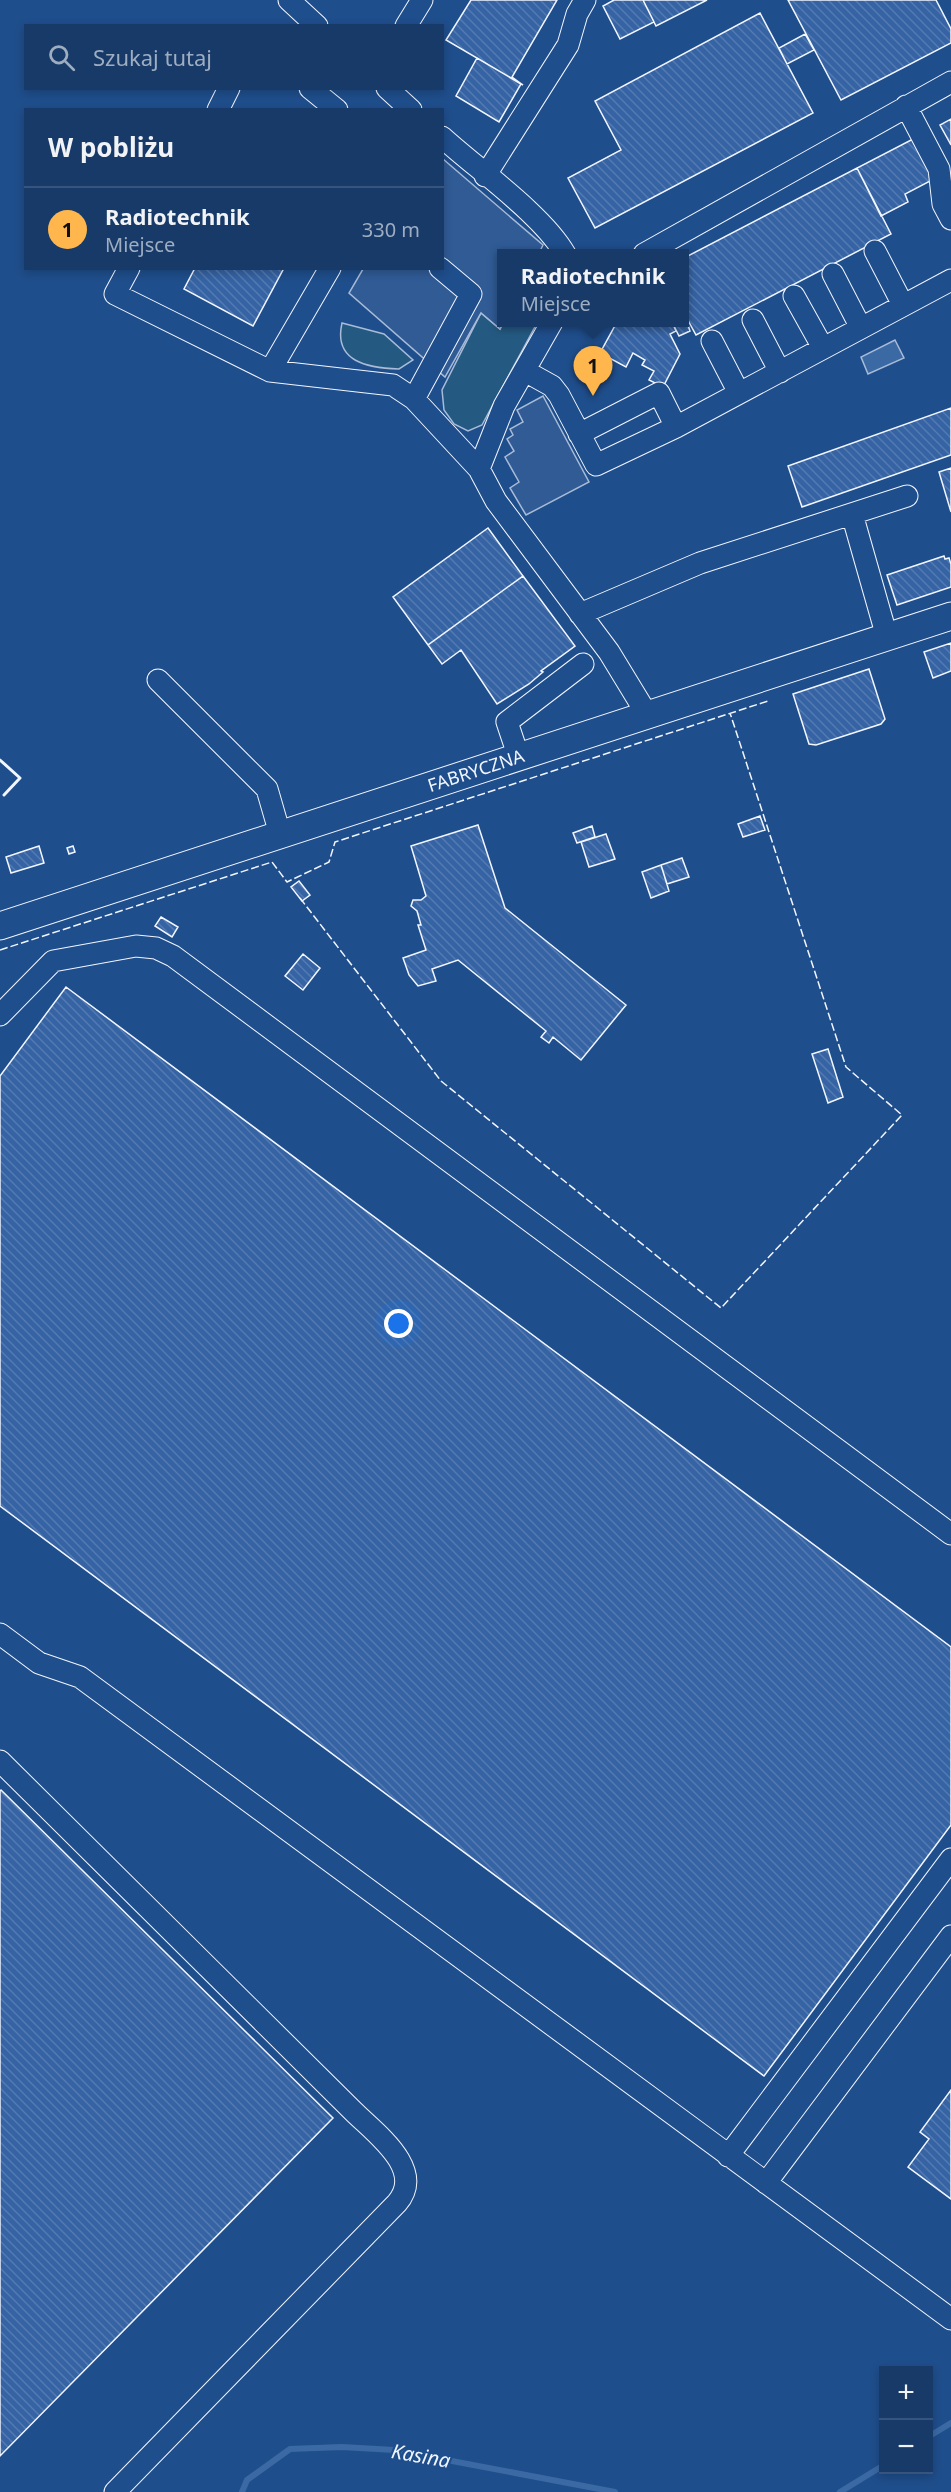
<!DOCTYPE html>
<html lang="pl">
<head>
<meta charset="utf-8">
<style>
  body { margin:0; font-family:"Noto Sans",sans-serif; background:#20416f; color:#f1f3f6 }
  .controls { position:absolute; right:18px; bottom:18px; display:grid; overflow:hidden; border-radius:0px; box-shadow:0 3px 9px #0003 }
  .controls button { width:54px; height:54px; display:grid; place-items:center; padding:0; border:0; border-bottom:2px solid #36547d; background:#173a69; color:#f1f3f6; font:30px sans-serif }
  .you { position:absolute; left:399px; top:1324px; width:21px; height:21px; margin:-15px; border:4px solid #fff; border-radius:50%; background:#1a73e8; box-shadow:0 0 0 9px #1a73e833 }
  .badge { display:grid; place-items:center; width:39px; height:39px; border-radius:50%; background:#ffb74d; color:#111; font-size:20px; font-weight:700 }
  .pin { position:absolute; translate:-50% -50px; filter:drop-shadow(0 2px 3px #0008) }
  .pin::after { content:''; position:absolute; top:32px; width:21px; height:18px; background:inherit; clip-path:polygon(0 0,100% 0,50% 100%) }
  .popup { position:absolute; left:497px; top:249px; width:192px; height:78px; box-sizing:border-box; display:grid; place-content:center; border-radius:0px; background:#173a69; filter:drop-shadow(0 2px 4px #0005); font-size:20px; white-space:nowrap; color:#9eadc0 }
  .popup b { font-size:22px; color:#f1f3f6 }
  .popup::after { content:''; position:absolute; left:50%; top:100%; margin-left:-12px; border:12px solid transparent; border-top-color:#173a69 }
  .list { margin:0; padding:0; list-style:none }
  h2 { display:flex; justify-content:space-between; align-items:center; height:78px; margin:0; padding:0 24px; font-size:26px }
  h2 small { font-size:20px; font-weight:400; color:#9eadc0 }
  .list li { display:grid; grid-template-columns:39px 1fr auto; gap:18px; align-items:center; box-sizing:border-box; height:84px; padding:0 24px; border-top:2px solid #36547d }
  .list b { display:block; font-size:22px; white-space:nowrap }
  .list p { margin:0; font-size:20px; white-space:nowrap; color:#9eadc0 }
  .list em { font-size:20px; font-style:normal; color:#9eadc0 }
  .icon { flex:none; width:33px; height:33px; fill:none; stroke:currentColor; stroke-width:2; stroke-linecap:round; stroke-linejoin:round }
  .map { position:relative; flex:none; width:951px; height:2492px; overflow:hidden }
  .search { position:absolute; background:#173a69; box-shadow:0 3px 9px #0003; left:24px; top:24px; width:420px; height:66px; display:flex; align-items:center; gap:15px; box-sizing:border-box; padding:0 21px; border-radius:0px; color:#9eadc0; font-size:22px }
  .panel { position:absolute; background:#173a69; box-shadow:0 3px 9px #0003; left:24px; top:108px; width:420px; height:162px; border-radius:0px }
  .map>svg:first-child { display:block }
  .grass { fill:#245a82; stroke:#a8bbd7; stroke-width:1.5 }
  .parking { fill:#305b95; stroke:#a8bbd7; stroke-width:1.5 }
  .water { fill:#3b69a3; stroke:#a8bbd7; stroke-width:1.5 }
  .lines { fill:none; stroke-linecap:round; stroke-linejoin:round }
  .stream { stroke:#3b69a3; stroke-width:6 }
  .building { fill:url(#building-back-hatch); stroke:#f2f6ff; stroke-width:1.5 }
  .minor-casing { stroke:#f2f6ff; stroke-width:23 }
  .major-casing { stroke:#f2f6ff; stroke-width:29 }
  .minor { stroke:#1f4e8c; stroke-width:21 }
  .major { stroke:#1f4e8c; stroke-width:27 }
  .fence { stroke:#f2f6ff; stroke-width:1.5; stroke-dasharray:8 3; stroke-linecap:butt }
  .wall { stroke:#f2f6ff; stroke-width:3 }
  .labels { text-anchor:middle; stroke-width:4.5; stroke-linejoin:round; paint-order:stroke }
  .street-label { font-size:18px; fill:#f2f6ff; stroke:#1f4e8c }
  .water-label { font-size:20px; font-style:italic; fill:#f2f6ff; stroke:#1f4e8c }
</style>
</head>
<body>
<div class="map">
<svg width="951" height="2492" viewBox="0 0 951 2492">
  <defs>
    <pattern id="building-back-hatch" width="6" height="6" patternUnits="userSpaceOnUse" patternTransform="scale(1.5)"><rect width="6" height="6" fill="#3563a3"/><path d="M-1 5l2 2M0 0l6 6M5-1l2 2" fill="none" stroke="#537ab1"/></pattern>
  </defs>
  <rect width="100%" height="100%" fill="#1f4e8c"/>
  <path class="grass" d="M481,313L500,329L503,323H537L482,425L468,431L454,424L444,410L442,390Z
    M342,323L384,334L413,360L399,369C368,368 333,362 342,323Z"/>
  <path class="parking" d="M443,159L543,245L539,253L502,254L503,323L500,329L481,313L445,377L349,293L363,269L442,268Z
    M543,396L589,482L526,515L510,488L519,482L505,457L514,451L507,439L513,435L510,429L523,422L517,410Z"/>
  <path class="water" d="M895,340L904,358L868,374L861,357Z"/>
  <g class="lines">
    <path class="stream" d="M928,2437L951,2423
      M242,2492L247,2480L290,2449L342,2447L394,2450L615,2492
      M840,2492L884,2465"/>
  </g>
  <path class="building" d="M471,0H557L512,77L523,85L446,40Z
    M614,0H643L654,22L620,39L603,6Z
    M643,0H707L656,26Z
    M788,0H936L951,29V43L841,100Z
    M760,13L813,113L595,228L568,178L621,150L595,101Z
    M805,34L814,50L787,64L779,48Z
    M477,58L521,84L499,122L456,96Z
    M951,119V145L940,125Z
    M913,139L934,179L905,194L908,202L881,216L857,168Z
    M857,168L891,234L696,335L684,313V258Z
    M195,268H284L253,326L184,289Z
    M684,313L690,331L679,336L672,322H684Z
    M617,322H672L676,331L670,334L680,354L663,387L649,380L654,371L642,365L645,360L633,353L626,367L600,353Z
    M951,408V455L802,507L788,466Z
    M951,468V512L939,472Z
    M488,528L523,576L428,645L393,597Z
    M944,556L945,559L949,558L951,564V587L897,605L887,575Z
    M523,576L575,646L541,671L543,672L529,684L497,704L461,650L442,664L428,645Z
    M951,643V671L933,678L924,652Z
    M869,669L885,719L881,724L816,745L809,744L793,694Z
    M760,816L765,830L743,837L738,824Z
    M478,825L505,908L626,1005L581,1060L553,1037L549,1043L541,1037L546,1031L458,960L432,969L436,981L418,986L409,975L403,958L426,950L418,925H421L417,911L411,906L413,900H421L426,896L411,846Z
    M592,826L595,837L577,843L573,833Z
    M606,834L615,859L589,867L581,842Z
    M39,846L44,863L11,873L6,857Z
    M73,846L75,852L69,854L67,848Z
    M682,858L689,877L667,884L661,865Z
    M661,865L669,891L651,898L642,872Z
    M299,881L310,895L302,901L291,887Z
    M161,917L178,927L172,937L155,926Z
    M303,954L320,968L303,990L285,976Z
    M66,987L951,1647V1825L764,2076L0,1506V1076Z
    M828,1049L843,1097L828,1103L812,1054Z
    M1,1790L333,2118L0,2456V1791Z
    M951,2090V2199L908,2167L929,2139L920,2132Z"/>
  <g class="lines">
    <defs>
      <path id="minor" d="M289,0L317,26
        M406,26L422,0
        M310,88L337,110
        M387,88L411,110
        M906,106L939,169L943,204L951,219
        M218,110L229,88
        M442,137C477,169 543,215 565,254
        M485,176L568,45L577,14L585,0
        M875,251L903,305
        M644,254L951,82
        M129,268L115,294L270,371L393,385L414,399L479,469L496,501L609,652L648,716
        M833,274L861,328
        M794,296L823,348
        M753,320L780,372
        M712,341L739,393
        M270,371L330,268
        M525,371L552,386L559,395L596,465L676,427L951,280
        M414,399L471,294L440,268
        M579,434L659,393L676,427
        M479,469L504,406L552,322
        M852,514L887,637
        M580,614L700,563L907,496
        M158,680L267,789L280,834
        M519,758L507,722L583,664
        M0,1015L53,961L136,946L156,948L173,956L951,1534
        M0,1634L39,1663L80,1677L951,2319
        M0,1761L353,2111C375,2133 426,2169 397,2203L115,2492
        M728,2156L951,1859
        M766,2183L951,1936"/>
      <path id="major" d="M0,926L951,616"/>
    </defs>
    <use href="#minor" class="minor-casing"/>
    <use href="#major" class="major-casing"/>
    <use href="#minor" class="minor"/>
    <use href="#major" class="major"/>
    <path class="fence" d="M300,898L441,1081L721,1308L902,1115L846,1067L730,713
      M0,950L272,862L287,882L329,862L335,842L768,701"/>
    <path class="wall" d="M0,760L20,778L4,795"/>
  </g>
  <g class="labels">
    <g class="street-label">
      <text transform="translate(476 771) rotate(-18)" y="6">FABRYCZNA</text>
    </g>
    <g class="water-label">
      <text transform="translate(421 2456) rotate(10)" y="7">Kasina</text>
    </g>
  </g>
</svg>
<div class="controls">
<button>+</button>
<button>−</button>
</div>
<div class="you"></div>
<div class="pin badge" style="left:593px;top:396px">1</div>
<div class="popup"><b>Radiotechnik</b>Miejsce</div>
<div class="search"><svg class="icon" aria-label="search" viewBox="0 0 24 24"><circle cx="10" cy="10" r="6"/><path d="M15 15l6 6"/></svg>Szukaj tutaj</div>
<section class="panel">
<h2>W pobliżu<small></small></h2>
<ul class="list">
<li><span class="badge">1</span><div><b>Radiotechnik</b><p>Miejsce</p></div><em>330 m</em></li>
</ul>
</section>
</div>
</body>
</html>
